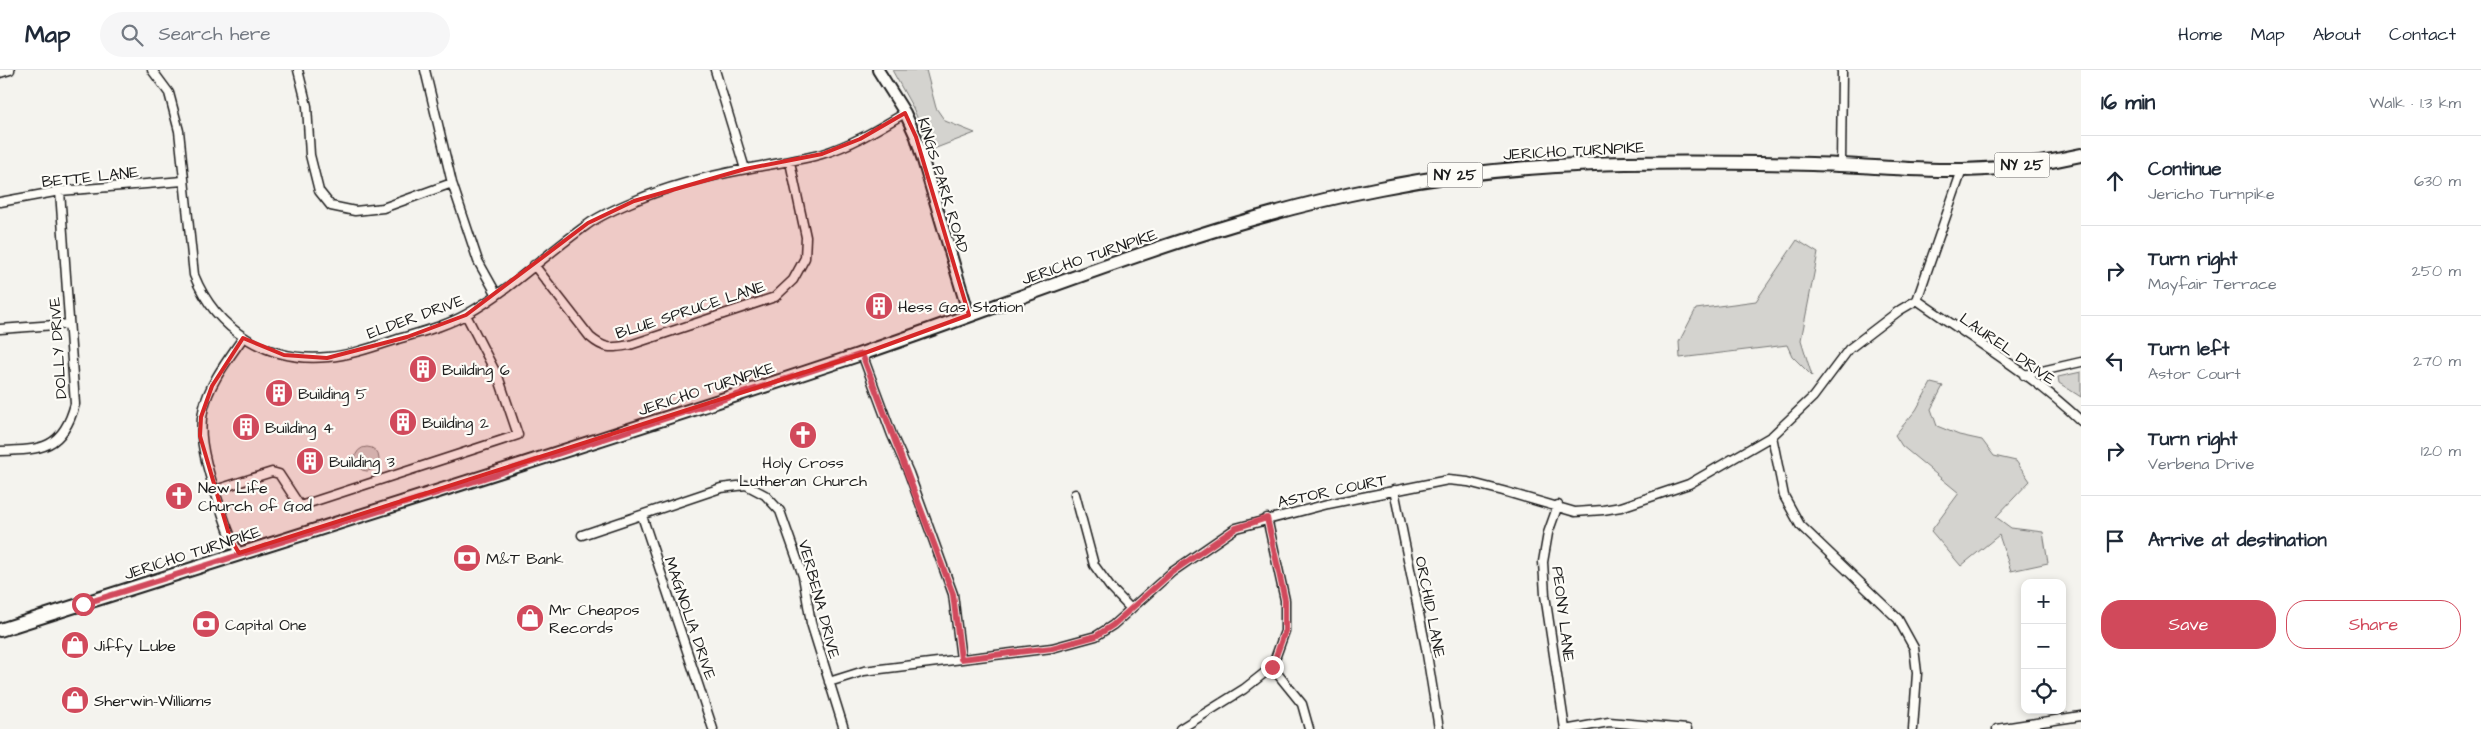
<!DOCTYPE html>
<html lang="en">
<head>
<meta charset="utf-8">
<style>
  body { margin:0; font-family:"Architects Daughter",sans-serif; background:#f6f6f7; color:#1f2937 }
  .controls { position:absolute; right:15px; bottom:15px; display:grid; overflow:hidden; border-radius:10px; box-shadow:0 2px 8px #0003 }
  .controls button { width:45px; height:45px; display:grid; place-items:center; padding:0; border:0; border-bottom:1px solid #e0e1e3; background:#fff; color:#1f2937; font:25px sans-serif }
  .stop { position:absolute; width:15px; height:15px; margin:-11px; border:4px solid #d1495b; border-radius:50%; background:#fff }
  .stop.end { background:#d1495b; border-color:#fff; box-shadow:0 1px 5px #0008 }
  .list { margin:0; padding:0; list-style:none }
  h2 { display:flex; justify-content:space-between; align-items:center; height:65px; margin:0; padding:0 20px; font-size:21px }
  h2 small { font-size:16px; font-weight:400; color:#747a83 }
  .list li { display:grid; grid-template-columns:32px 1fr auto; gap:15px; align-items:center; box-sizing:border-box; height:90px; padding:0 20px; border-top:1px solid #e0e1e3 }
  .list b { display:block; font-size:19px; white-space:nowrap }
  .list p { margin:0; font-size:16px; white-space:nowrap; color:#747a83 }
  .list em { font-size:16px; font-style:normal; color:#747a83 }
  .actions { display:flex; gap:10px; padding:15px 20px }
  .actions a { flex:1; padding:11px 0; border:1px solid #d1495b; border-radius:20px; text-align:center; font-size:18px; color:#d1495b }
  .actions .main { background:#d1495b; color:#fff }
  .icon { flex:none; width:28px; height:28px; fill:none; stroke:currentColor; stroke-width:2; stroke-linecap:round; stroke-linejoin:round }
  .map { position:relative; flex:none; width:2081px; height:659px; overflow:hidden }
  header { display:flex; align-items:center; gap:30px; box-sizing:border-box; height:70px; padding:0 25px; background:#fff; border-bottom:1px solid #e0e1e3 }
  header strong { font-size:24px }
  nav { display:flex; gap:28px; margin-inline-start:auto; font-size:18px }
  .search { width:350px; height:45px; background:#f6f6f7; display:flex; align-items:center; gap:12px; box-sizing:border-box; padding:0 18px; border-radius:28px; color:#747a83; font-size:19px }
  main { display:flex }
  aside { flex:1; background:#fff }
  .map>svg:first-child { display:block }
  .green { fill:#d4d3cf; stroke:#787876 }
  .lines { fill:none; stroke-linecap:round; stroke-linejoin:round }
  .minor-casing { stroke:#1c1c1c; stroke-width:11 }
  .tertiary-casing { stroke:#1c1c1c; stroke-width:14 }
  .primary-casing { stroke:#1c1c1c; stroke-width:16 }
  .minor { stroke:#fdfcf7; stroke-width:8 }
  .tertiary { stroke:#fdfcf7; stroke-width:10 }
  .primary { stroke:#fdfcf7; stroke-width:12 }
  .route { stroke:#d1495b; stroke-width:6 }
  .marked { fill:#d62828; fill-opacity:0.2; stroke:#d62828; stroke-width:4; stroke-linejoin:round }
  .labels { text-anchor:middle; stroke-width:4.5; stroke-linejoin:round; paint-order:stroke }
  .shield { fill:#fdfcf7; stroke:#605f5e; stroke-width:1 }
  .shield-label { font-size:15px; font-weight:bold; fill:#1c1c1c }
  .street-label { font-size:16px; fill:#1c1c1c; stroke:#fdfcf7 }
  .poi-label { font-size:16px; fill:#1c1c1c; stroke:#fdfcf7; text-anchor:start }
</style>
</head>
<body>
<header>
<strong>Map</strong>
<div class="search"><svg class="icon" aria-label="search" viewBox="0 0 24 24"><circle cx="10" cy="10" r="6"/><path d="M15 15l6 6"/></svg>Search here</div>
<nav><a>Home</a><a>Map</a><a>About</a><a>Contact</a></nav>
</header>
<main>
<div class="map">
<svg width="2081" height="659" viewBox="0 0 2081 659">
  <rect width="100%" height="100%" fill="#f4f3ee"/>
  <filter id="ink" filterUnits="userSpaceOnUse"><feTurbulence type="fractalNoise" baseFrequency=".02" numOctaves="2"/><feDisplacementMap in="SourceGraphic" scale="10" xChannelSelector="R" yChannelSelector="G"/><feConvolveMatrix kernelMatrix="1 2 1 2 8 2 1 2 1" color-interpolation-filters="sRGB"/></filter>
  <g filter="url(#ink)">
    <path class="green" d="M892,0H926L936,38L945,51L975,63L931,80L913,38Z
      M1797,170L1818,183L1801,270L1812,306L1792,286L1787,275L1680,288L1679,272L1696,239L1756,231Z
      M2081,302V327L2059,313L2058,307Z
      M1931,313L1943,316L1931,339L1937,356L1959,365L1982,370L1994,386L2016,391L2030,411L1996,447L2011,458L2043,462L2048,493L2011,501L1999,465L1961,496L1931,461L1959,423L1902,376L1895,365L1916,340Z
      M355 389a12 12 0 1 1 24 0a12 12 0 1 1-24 0Z"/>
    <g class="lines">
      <defs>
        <path id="minor" d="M152,0L169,23L179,61L194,205C216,260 268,293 328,287C352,285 376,276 398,269C421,262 446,256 467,244C510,220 546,184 587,155C600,145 618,138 634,131C669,116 709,106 746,99C771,94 797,91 822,84C852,75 878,59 905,43
          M298,0L307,36L310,85L319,121L331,136L355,141L383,138L452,113
          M425,0L452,113L478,191L497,225
          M715,0L745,99
          M0,3L10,0
          M1841,95L1842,0
          M0,132L60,121L183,111
          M534,195L590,267C605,280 612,278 630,275L775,227L793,210L805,188L806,167L790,92
          M1917,230C1972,269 2032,304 2081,351
          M0,259L69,254
          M862,284L892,365L909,403L953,524L961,589
          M2024,305L2081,292
          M1772,366L1784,426L1800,455L1898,549L1914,578L1917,603L1913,659
          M0,381C42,380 63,379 75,334L60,121
          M215,420L272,402L279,404L300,436L518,365L499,309L466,245
          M1394,420L1426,578L1439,659
          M1075,424L1094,495L1110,517L1131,539
          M1558,435L1548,463L1543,492L1545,525L1565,659
          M642,446L713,659
          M582,465L721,418L746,415L765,425L780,441L803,506L811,553L844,659
          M239,483C227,463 222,441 214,419C191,347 199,329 243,268
          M1272,597L1302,634L1309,659
          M829,612L864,601L1052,578L1096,566L1113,555L1172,502L1236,458L1328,434L1448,410L1468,412L1503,421L1575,442L1603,440L1621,437L1689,414L1772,366L1813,327L1849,279L1900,240L1917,230L1962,100
          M1180,659L1244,619L1272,597L1285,561V530L1267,448
          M1570,659L1609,652L1687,659
          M1997,659L2081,646"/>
        <path id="tertiary" d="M878,0L905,43L916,67L969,245"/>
        <path id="primary" d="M0,560C285,469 571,381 855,286C1030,227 1199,153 1380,118C1524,89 1666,91 1812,94C1862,95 1913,101 1963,100C2003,99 2042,94 2081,85"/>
      </defs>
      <use href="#minor" class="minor-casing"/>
      <use href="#tertiary" class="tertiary-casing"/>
      <use href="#primary" class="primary-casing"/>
      <use href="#minor" class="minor"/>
      <use href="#tertiary" class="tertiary"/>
      <use href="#primary" class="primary"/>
    </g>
  </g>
  <g class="lines" filter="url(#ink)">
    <path class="route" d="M83,534L469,413L862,284L953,524L961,589L1052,578L1096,566L1113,555L1172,502L1236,458L1267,448L1285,530V561L1272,597"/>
  </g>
  <path class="marked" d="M905,43L916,67L969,245L862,284L239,483L230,468L200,366L201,347L212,316L243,268L284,285L327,288L407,267L466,245L588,153L634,131L745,99L822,84L860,69Z"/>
  <defs>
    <symbol id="building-disc" viewBox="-11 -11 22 22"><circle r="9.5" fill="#d1495b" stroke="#fdfcf7"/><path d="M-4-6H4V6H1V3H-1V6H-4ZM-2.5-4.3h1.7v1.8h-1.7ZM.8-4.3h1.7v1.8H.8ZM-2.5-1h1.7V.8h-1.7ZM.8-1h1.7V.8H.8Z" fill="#fff"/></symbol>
    <symbol id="church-disc" viewBox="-11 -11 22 22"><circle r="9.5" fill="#d1495b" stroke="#fdfcf7"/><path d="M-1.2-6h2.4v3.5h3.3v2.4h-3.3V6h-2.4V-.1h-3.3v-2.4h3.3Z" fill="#fff"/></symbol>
    <symbol id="bank-disc" viewBox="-11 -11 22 22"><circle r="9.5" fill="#d1495b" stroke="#fdfcf7"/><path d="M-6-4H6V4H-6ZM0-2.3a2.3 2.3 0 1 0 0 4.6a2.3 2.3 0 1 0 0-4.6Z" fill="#fff"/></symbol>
    <symbol id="shop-disc" viewBox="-11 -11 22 22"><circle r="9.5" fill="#d1495b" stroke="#fdfcf7"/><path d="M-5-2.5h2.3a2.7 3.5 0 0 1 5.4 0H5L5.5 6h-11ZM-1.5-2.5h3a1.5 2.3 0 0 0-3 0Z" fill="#fff"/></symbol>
  </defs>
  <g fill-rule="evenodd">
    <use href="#building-disc" x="863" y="220" width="32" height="32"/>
    <use href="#building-disc" x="407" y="283" width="32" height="32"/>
    <use href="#building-disc" x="263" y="307" width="32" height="32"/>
    <use href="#building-disc" x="387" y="336" width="32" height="32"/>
    <use href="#building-disc" x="230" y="341" width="32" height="32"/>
    <use href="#church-disc" x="787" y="349" width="32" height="32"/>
    <use href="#building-disc" x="294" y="375" width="32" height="32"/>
    <use href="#church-disc" x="163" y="410" width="32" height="32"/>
    <use href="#bank-disc" x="451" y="472" width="32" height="32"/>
    <use href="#shop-disc" x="514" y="532" width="32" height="32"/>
    <use href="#bank-disc" x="190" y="538" width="32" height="32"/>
    <use href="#shop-disc" x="59" y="559" width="32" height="32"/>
    <use href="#shop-disc" x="59" y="614" width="32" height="32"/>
  </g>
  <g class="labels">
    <g class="shield">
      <rect x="1994.5" y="82.5" width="55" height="25" rx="4"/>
      <rect x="1427.5" y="92.5" width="55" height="25" rx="4"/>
    </g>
    <g class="shield-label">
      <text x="2022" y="100">NY 25</text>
      <text x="1455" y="110">NY 25</text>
    </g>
    <g class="street-label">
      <text transform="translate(1574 80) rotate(-3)" y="6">JERICHO TURNPIKE</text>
      <text transform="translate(90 106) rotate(-6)" y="6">BETTE LANE</text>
      <text transform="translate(944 115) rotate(73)" y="6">KINGS PARK ROAD</text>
      <text transform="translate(1089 186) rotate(-19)" y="6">JERICHO TURNPIKE</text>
      <text transform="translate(690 239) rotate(-18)" y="6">BLUE SPRUCE LANE</text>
      <text transform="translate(415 246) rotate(-20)" y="6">ELDER DRIVE</text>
      <text transform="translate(57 278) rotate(-94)" y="6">DOLLY DRIVE</text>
      <text transform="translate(2008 278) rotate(35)" y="6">LAUREL DRIVE</text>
      <text transform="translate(706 318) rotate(-18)" y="6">JERICHO TURNPIKE</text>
      <text transform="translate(1332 420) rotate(-12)" y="6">ASTOR COURT</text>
      <text transform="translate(192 482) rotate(-18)" y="6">JERICHO TURNPIKE</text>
      <text transform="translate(820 529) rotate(75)" y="6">VERBENA DRIVE</text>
      <text transform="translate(1431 537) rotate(79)" y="6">ORCHID LANE</text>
      <text transform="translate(1564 544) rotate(83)" y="6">PEONY LANE</text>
      <text transform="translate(691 548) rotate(71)" y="6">MAGNOLIA DRIVE</text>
    </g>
    <g class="poi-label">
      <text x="898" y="242">Hess Gas Station</text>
      <text x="442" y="305">Building 6</text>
      <text x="298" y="329">Building 5</text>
      <text x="422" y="358">Building 2</text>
      <text x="265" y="363">Building 4</text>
      <text x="329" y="397">Building 3</text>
      <text x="803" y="398" text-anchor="middle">Holy Cross<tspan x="803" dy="18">Lutheran Church</tspan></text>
      <text x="198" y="423">New Life<tspan x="198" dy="18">Church of God</tspan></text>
      <text x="486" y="494">M&amp;T Bank</text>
      <text x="549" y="545">Mr Cheapos<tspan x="549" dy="18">Records</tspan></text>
      <text x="225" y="560">Capital One</text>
      <text x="94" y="581">Jiffy Lube</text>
      <text x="94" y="636">Sherwin-Williams</text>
    </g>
  </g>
</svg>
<div class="controls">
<button>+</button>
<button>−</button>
<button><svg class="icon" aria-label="locate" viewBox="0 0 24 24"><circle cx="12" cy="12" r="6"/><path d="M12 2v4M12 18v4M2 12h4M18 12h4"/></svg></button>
</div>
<div class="stop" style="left:83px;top:534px"></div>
<div class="stop end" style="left:1272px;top:597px"></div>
</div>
<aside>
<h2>16 min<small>Walk · 1.3 km</small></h2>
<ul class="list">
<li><svg class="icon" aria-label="ahead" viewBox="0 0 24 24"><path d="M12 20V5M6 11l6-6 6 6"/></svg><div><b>Continue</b><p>Jericho Turnpike</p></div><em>630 m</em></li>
<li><svg class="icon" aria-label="right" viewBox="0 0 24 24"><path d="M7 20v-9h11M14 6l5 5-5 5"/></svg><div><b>Turn right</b><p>Mayfair Terrace</p></div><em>250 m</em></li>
<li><svg class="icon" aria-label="left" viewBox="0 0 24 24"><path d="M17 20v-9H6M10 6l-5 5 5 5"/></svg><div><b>Turn left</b><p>Astor Court</p></div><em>270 m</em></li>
<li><svg class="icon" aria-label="right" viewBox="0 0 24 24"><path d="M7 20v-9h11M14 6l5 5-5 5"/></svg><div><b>Turn right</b><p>Verbena Drive</p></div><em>120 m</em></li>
<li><svg class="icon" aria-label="arrive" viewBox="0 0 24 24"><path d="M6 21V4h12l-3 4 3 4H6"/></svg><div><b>Arrive at destination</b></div></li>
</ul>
<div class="actions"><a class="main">Save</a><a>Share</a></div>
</aside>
</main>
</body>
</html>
